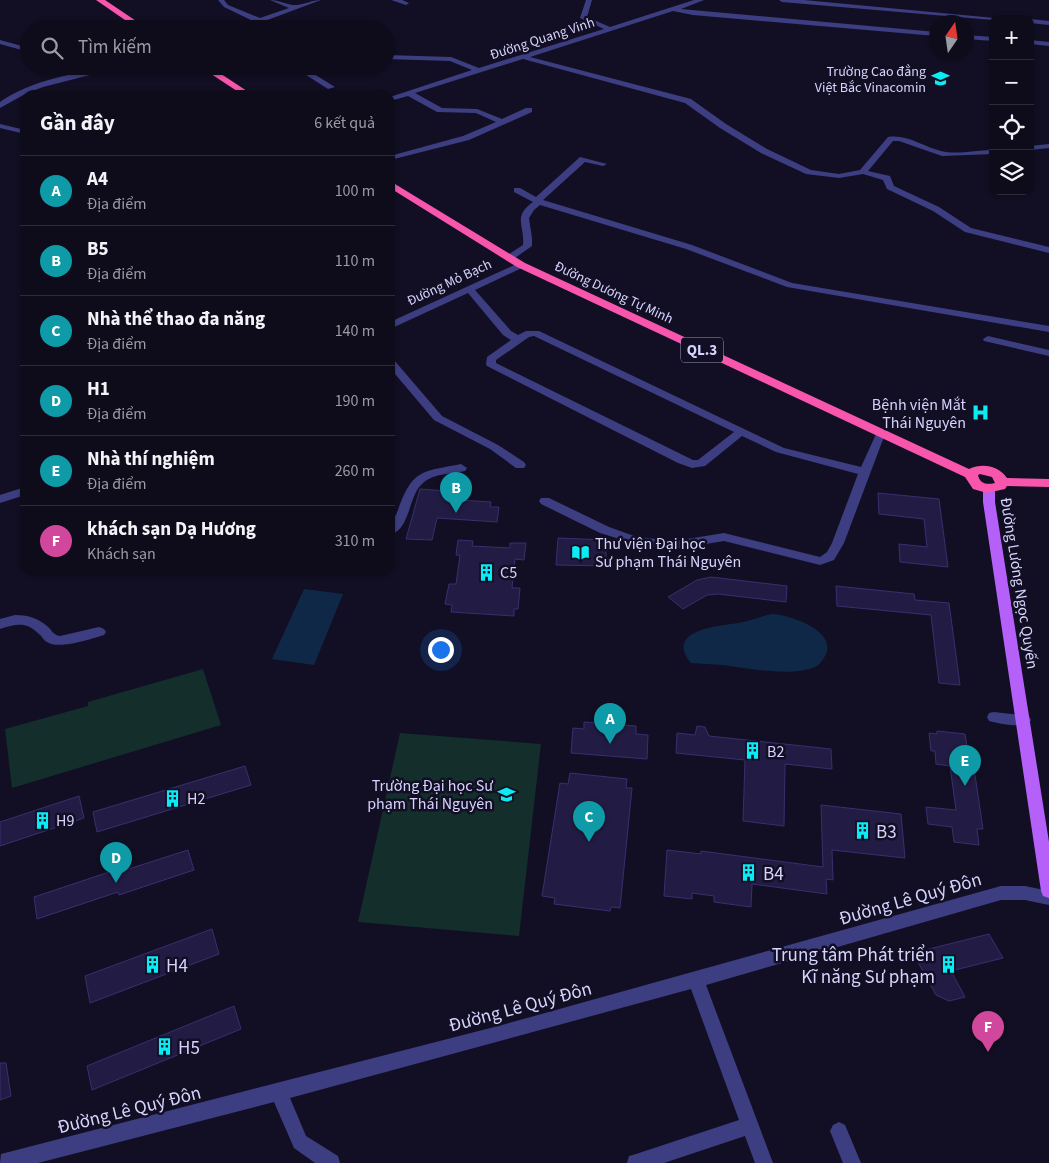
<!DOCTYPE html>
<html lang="vi">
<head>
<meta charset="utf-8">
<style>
  body { margin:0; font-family:"Source Sans 3",sans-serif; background:#1c1928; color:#f1f3f6 }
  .controls { position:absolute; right:15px; top:15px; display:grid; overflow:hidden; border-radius:10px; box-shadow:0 1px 4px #0004 }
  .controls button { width:45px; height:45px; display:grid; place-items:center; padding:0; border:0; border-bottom:1px solid #2e2b3a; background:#0e0b1b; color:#f1f3f6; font:25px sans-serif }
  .compass { position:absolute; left:929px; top:15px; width:45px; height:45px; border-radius:50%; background:#0e0b1b; box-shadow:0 1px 4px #0004; rotate:13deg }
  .you { position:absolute; left:440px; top:649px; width:18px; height:18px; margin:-12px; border:4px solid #fff; border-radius:50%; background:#1a73e8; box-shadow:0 0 0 8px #1a73e833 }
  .badge { display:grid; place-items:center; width:32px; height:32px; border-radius:50%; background:#0bebf3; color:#fff; font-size:16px; font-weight:700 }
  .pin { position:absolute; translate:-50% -41px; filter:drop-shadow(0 1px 2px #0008) }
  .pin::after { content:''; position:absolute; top:26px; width:18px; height:15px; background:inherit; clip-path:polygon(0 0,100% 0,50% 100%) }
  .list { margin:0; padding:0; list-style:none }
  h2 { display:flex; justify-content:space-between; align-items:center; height:65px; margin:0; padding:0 20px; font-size:21px }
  h2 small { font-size:16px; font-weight:400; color:#9b9ba3 }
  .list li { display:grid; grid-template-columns:32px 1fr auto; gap:15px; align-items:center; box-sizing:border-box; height:70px; padding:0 20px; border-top:1px solid #2e2b3a }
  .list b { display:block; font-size:19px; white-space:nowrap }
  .list p { margin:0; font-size:16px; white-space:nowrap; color:#9b9ba3 }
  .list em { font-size:16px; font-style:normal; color:#9b9ba3 }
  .icon { flex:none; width:28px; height:28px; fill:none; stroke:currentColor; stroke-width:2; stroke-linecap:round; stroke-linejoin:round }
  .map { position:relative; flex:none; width:1049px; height:1163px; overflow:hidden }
  .search { position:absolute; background:#0e0b1b; box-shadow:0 1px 4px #0004; left:20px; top:20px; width:375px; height:55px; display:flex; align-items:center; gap:12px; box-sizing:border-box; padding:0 18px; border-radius:28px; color:#9b9ba3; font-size:19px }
  .panel { position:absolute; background:#0e0b1b; box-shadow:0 1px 4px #0004; left:20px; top:90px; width:375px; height:485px; border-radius:15px }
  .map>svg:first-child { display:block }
  .green { fill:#132e2b }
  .water { fill:#102847 }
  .building { fill:#221c44; stroke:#382f6f }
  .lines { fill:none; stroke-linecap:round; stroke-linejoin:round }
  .minor { fill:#3d3e81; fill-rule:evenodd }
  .major { fill:#b560f8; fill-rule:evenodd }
  .highway { fill:#f855ad; fill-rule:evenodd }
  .labels { text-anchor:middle; stroke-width:5; stroke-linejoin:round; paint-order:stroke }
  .far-street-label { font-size:14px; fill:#d6d4fd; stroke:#120f24 }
  .far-poi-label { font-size:14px; fill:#d6d4fd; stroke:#120f24; text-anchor:end }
  .shield { fill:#120f24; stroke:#9b99bc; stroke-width:1 }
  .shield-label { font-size:15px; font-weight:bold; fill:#d6d4fd }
  .poi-label { font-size:16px; fill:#d6d4fd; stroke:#120f24; text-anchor:start }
  .street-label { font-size:16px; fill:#d6d4fd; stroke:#120f24 }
  .near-poi-label { font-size:19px; fill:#d6d4fd; stroke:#120f24; text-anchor:start }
  .near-street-label { font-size:19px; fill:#d6d4fd; stroke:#120f24 }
</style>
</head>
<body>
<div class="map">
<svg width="1049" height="1163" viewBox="0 0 1049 1163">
  <rect width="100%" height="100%" fill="#120f24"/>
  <path class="green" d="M203,669L221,725L12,788L5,729L88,706V702Z
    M400,733L541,744L519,936L358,922Z"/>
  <path class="water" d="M304,589L343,594L314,665L272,659Z
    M772,614C790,615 836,630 826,654C824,658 821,663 817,666C793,678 748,668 722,665C712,664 702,664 691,663C664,630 718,626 738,623C750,621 761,616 772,614Z"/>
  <path class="building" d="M420,489L460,492L459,500L491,502L490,507H499L497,522L437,518L432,540L406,539Z
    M878,493L939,499L948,567L900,562L899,544L927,547L924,519L879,514Z
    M558,538L606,540V566L556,565Z
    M458,540L473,541L472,546L510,548V543H526L524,560L515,559L512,588H520L518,609H514V616L451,612L452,605L445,604L449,584H456L460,555H456Z
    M711,577L787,586L786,602L718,594L707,595L683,609L668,597L697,580Z
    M836,586L914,594L915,600L949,603L960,685L939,683L931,615L837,606Z
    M584,722L636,726V734L648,735L647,759L571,753L573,728L584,729Z
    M697,726L705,727L709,736L831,749L832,769L785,764L784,826L743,821L745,760L676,753L677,733L695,735Z
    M937,731L965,734L967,747L971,748L983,829H977L979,845L954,842L952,827L928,824L926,807L956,810L950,766L936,764L935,751H931L929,733L937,734Z
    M245,766L251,785L97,832L93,812Z
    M570,773L627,779L626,788H632L620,908L611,907L610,911L554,904L555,898L542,896L560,783L568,784Z
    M79,796L84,818L0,846V822Z
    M821,805L901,814L905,858L832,850L833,880L826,879L827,894L752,884L751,907L714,902V896L692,893V899L664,896L667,850L701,854V851L823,867Z
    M188,850L194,870L119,895L118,892L37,919L34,897L115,870L116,873Z
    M212,929L219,954L90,1003L85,976Z
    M989,934L1003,958L951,971L965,997L949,1001L936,995L913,953Z
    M234,1006L241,1029L92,1090L87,1066Z
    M0,1063H6L11,1096L0,1100Z"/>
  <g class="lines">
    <path class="minor" d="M218,0H224L228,5L260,18L289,8L270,0C279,0 289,6 297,5C306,4 312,0 321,0L243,29H233L253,21L224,7Z
      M391,0H402L409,3L406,5Z
      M586,0H592L587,17L610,27L694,0H704L681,9L936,32V36L693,15L673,11L530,57L691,99L726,124L767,149L811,170L839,174L860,170L888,137C907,134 924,147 941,151C956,155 977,150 993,150V154L942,156L899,141H893L868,171L890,176L894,186L939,207L971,228L1049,247V253L965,232L933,211L887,189L883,180L863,174L839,178L806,174L761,153L720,128L685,103L523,59L415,93L442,108L477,109L502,119L526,108H532V112L469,140L390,160V156L463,136L496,122L476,113L437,112L408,96L390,101V97L472,70L450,61L386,59V55L451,57L479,68L604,29L580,18Z
      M779,0H804L1005,19L993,20L782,2Z
      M1030,19L1049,21V25L1030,23Z
      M966,35L993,37V41L966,39Z
      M0,40L29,48V52L0,44Z
      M1030,40L1049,42V46L1030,44Z
      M111,66H125L43,87L27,93L0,108V102C31,80 74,74 111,66Z
      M292,66H301L335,87L328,89Z
      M0,124L25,130V134L0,128Z
      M1049,144V148L1030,150V146Z
      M580,157L607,164L603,166L585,162L543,200L692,245L792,283L1049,326V332L787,287L686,249L540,205L534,210L529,218L532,238V246L512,260H506V256L523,245C525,225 512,217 533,202L514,192V188H520L536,197Z
      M521,262L524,263V267L475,290L511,331L518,335L526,331H539L784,448L861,467L877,432L878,430H886L887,432L882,442L844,543L834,560L820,565L724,541L675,549L636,544L600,533L541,504L539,501L541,498H549L609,527L637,537L675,541L724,533L820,557L827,552L832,543L858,474L776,452L742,436L705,466L692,468L678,463L487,366L486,364L487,357L511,340L503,335L468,293L390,329V322ZM534,336L734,432L698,460H693L496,363V360L529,337Z
      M988,336L1049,350V356L984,341L983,339Z
      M390,359L394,360L442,416L498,445L524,462L526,465L524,468H516L490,449L434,420L390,368Z
      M461,464L467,468L465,471C452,474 434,473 423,483C408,495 411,529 390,535C390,524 394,520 398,510C413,469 421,472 461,464Z
      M25,487V495L0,503V495Z
      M15,615C27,615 38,618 47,626C52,630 53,635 60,636L99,627L104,629L106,632L104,635C91,639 58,650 47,642C44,641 42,636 39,634C26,621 16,624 0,629V619Z
      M994,712L1029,716L1031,720L1029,724C1018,727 1000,724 989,721L987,717L989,713Z
      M1001,886H1025L1049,891V905L1025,900H1001L706,985L773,1163H755L745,1136L664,1163H627L629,1156L636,1154L739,1120L691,989L290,1098L306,1136L338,1156L340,1163H315L294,1148L274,1102L38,1163H0L1,1154L502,1025Z
      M839,1122L845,1125L861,1163H843L830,1131L833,1125Z"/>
    <path class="major" d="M989,485L995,489V502L1049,842V898L1043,896L1041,891L983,502V489Z"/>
    <path class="highway" d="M96,0H105L148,29H138Z
      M199,66H209L253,95H243Z
      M390,181L525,263L969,469C982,463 998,465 1007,478L1049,479V487L1007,486L1005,489L987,493L973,489L965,477L517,267L390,188ZM980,474L992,477L995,483C987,485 980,484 978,475Z"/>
  </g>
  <defs>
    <symbol id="university-bare" viewBox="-9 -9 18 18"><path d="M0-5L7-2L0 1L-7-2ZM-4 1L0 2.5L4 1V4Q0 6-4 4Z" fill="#0bebf3" stroke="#120f24" stroke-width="2.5" paint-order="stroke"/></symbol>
    <symbol id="hospital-bare" viewBox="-9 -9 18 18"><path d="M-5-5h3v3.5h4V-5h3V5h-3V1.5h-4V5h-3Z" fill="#0bebf3" stroke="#120f24" stroke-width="2.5" paint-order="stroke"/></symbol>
    <symbol id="library-bare" viewBox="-9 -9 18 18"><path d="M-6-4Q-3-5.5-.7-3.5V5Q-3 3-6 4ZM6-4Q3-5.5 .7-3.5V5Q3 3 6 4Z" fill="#0bebf3" stroke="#120f24" stroke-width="2.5" paint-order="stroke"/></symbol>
    <symbol id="building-bare" viewBox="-9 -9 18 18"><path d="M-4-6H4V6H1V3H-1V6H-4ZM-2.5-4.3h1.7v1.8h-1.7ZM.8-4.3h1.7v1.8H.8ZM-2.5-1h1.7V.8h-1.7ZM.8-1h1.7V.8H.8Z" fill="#0bebf3" stroke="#120f24" stroke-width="2.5" paint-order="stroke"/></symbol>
  </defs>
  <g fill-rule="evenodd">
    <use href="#university-bare" x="928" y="66" width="25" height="25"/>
    <use href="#hospital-bare" x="968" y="400" width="25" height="25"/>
    <use href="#library-bare" x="568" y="540" width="25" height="25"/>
    <use href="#building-bare" x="474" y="560" width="25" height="25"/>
    <use href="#building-bare" x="740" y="738" width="25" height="25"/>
    <use href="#university-bare" x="494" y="782" width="25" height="25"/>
    <use href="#building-bare" x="160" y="786" width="25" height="25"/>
    <use href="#building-bare" x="30" y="808" width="25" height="25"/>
    <use href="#building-bare" x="850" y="818" width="25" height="25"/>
    <use href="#building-bare" x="736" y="860" width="25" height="25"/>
    <use href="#building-bare" x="140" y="952" width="25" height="25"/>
    <use href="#building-bare" x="936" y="952" width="25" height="25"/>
    <use href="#building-bare" x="152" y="1034" width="25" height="25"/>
  </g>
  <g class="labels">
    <g class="far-street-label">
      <text transform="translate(542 38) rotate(-18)" y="5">Đường Quang Vinh</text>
      <text transform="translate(449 282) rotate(-25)" y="5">Đường Mỏ Bạch</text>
      <text transform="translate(614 292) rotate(25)" y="5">Đường Dương Tự Minh</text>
    </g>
    <g class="far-poi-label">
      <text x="926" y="76">Trường Cao đẳng<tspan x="926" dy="16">Việt Bắc Vinacomin</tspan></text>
    </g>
    <rect class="shield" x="681" y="337.5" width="42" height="25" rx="4"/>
    <g class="shield-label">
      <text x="702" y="355">QL.3</text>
    </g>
    <g class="poi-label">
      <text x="966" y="410" text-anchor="end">Bệnh viện Mắt<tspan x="966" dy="18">Thái Nguyên</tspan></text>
      <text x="595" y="549">Thư viện Đại học<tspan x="595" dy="18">Sư phạm Thái Nguyên</tspan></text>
      <text x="500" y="578">C5</text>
      <text x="767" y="757">B2</text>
      <text x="493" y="791" text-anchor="end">Trường Đại học Sư<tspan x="493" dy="18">phạm Thái Nguyên</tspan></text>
      <text x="187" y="804">H2</text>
      <text x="56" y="826">H9</text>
    </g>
    <g class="street-label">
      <text transform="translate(1020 583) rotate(81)" y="6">Đường Lương Ngọc Quyến</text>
    </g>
    <g class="near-poi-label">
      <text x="876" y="838">B3</text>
      <text x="763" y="880">B4</text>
      <text x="935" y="961" text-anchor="end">Trung tâm Phát triển<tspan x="935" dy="22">Kĩ năng Sư phạm</tspan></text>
      <text x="166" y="972">H4</text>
      <text x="178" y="1054">H5</text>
    </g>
    <g class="near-street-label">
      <text transform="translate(910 898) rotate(-16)" y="7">Đường Lê Quý Đôn</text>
      <text transform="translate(520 1006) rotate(-15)" y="7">Đường Lê Quý Đôn</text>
      <text transform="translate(129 1109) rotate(-14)" y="7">Đường Lê Quý Đôn</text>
    </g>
  </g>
</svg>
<div class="controls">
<button>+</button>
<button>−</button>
<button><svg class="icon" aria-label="locate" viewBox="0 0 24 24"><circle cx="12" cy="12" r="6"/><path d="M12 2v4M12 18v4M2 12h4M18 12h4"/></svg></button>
<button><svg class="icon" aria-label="layers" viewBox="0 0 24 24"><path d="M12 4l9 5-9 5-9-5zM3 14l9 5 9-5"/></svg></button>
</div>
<svg class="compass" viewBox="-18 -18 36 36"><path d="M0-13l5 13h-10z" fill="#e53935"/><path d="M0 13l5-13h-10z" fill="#9b9ba3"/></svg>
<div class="you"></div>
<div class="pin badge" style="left:610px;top:744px;background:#0f9aa8">A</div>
<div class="pin badge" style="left:456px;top:513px;background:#0f9aa8">B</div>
<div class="pin badge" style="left:589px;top:842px;background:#0f9aa8">C</div>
<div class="pin badge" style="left:116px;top:883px;background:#0f9aa8">D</div>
<div class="pin badge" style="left:965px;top:786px;background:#0f9aa8">E</div>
<div class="pin badge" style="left:988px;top:1052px;background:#d1479c">F</div>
<div class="search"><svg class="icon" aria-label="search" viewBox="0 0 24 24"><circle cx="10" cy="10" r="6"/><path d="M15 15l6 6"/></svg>Tìm kiếm</div>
<section class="panel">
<h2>Gần đây<small>6 kết quả</small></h2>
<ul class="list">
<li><span class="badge" style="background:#0f9aa8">A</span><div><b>A4</b><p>Địa điểm</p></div><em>100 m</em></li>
<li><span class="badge" style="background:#0f9aa8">B</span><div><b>B5</b><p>Địa điểm</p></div><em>110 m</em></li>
<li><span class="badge" style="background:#0f9aa8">C</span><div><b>Nhà thể thao đa năng</b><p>Địa điểm</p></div><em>140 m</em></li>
<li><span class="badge" style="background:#0f9aa8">D</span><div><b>H1</b><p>Địa điểm</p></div><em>190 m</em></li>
<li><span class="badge" style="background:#0f9aa8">E</span><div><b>Nhà thí nghiệm</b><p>Địa điểm</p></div><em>260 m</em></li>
<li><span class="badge" style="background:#d1479c">F</span><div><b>khách sạn Dạ Hương</b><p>Khách sạn</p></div><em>310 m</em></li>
</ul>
</section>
</div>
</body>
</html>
